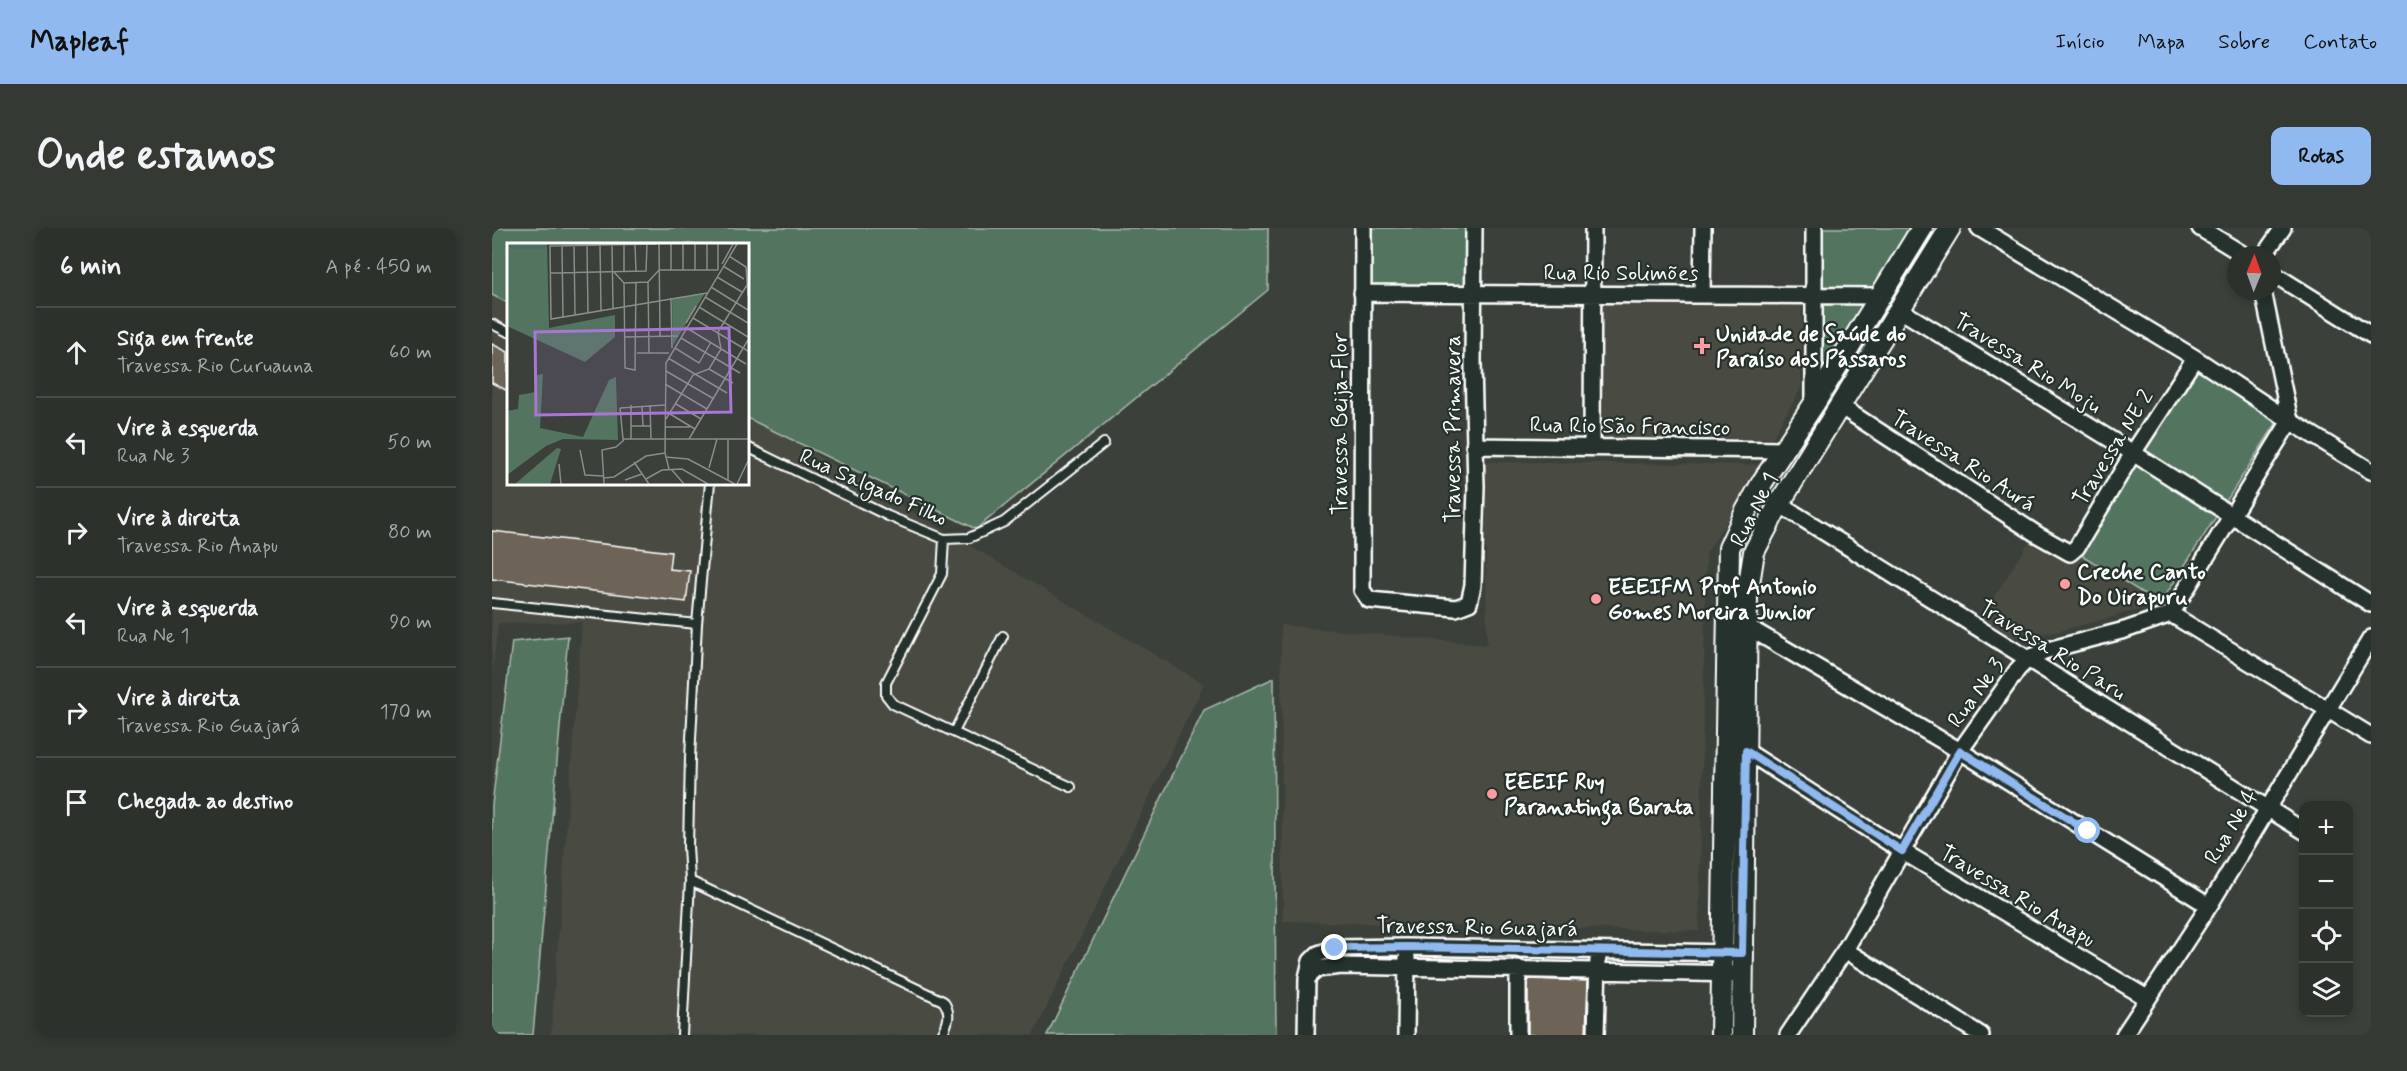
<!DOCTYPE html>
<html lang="pt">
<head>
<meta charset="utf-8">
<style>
  body { margin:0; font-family:Mynerve,sans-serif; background:#343934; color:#f1f3f6 }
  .controls { position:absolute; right:18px; bottom:18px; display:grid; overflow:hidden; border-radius:12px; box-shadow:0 3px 9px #0003 }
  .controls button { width:54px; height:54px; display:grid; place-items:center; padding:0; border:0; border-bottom:2px solid #484c48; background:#2c312c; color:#f1f3f6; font:30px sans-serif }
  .compass { position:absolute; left:1735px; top:18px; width:54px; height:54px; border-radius:50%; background:#2c312c; box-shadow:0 3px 9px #0003; rotate:1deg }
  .stop { position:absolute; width:18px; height:18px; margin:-14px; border:4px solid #90b9f0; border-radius:50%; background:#fff }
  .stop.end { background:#90b9f0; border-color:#fff; box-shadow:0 2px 6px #0008 }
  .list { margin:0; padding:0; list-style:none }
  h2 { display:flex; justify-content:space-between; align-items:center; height:78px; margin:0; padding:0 24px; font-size:26px }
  h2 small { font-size:20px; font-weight:400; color:#a6a9a9 }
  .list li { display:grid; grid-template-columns:39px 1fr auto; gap:18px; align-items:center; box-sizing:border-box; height:90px; padding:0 24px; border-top:2px solid #484c48 }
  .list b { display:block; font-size:22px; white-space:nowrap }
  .list p { margin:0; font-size:20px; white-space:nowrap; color:#a6a9a9 }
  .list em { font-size:20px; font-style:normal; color:#a6a9a9 }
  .icon { flex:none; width:33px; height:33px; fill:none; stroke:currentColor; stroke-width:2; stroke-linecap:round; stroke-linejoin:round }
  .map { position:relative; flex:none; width:1879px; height:807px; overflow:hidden; border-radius:12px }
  header { display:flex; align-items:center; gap:36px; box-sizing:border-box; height:84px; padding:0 30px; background:#90b9f0; color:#111 }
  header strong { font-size:28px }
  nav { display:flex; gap:33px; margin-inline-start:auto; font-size:21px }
  .intro { display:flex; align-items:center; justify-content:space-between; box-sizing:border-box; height:144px; padding:0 36px }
  h1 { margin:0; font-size:42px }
  .button { padding:15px 27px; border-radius:12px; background:#90b9f0; color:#111; font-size:21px; font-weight:700 }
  main { display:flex; gap:36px; padding:0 36px }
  aside { flex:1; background:#2c312c; border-radius:12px; box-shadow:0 3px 9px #0003 }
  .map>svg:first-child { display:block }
  .built { fill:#4a4b43 }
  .green { fill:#53755f; stroke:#a9baaf; stroke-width:1.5 }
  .building { fill:#6d6357; stroke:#fff; stroke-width:1.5 }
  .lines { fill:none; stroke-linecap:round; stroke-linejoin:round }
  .service-casing { stroke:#fff; stroke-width:12 }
  .minor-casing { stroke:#fff; stroke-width:20 }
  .tertiary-casing { stroke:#fff; stroke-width:24 }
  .service { stroke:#26332d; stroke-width:8 }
  .minor { stroke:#26332d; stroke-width:15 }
  .tertiary { stroke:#26332d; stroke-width:20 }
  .route { stroke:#90b9f0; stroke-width:8 }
  .poi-dot { fill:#ff9aa2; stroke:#26332d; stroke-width:2 }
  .labels { text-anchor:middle; stroke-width:4.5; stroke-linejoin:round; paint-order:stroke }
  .street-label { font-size:22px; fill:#fff; stroke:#26332d }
  .poi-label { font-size:22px; font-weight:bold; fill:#fff; stroke:#26332d; text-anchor:start }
  .inset-river { fill:none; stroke:#496d6e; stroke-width:3 }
  .inset-road { fill:none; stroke:#898d89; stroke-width:1.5 }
  .view { fill:#a976d5; fill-opacity:0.15; stroke:#a976d5; stroke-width:3 }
  .inset-edge { fill:none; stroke:#fff; stroke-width:3 }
</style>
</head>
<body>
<header>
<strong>Mapleaf</strong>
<nav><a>Início</a><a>Mapa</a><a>Sobre</a><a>Contato</a></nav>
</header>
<div class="intro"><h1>Onde estamos</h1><a class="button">Rotas</a></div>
<main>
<aside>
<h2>6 min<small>A pé · 450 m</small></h2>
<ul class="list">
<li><svg class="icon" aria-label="ahead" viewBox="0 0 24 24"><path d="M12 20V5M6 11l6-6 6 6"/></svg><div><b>Siga em frente</b><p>Travessa Rio Curuauna</p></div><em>60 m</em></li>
<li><svg class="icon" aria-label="left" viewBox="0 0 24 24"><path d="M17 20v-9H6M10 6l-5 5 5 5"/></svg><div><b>Vire à esquerda</b><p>Rua Ne 3</p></div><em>50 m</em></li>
<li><svg class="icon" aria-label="right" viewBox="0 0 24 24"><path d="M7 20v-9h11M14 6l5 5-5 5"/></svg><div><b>Vire à direita</b><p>Travessa Rio Anapu</p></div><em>80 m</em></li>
<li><svg class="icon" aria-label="left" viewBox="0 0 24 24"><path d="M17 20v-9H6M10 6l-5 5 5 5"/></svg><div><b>Vire à esquerda</b><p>Rua Ne 1</p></div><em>90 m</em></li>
<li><svg class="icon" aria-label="right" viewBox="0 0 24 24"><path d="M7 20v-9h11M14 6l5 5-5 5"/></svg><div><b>Vire à direita</b><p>Travessa Rio Guajará</p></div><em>170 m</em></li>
<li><svg class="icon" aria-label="arrive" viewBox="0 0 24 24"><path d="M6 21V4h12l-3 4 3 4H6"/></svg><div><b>Chegada ao destino</b></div></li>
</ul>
</aside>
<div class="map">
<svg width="1879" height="807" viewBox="0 0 1879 807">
  <rect width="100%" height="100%" fill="#3b413a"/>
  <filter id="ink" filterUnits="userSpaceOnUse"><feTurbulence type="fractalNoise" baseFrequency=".0167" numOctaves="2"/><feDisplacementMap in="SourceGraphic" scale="12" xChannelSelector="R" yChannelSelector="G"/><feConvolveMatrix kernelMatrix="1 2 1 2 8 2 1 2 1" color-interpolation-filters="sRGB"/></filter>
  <g filter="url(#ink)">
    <path class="built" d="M0,67L16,75V255H255V191L299,212L712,456L541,807H59L90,394L6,395L0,446Z
      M1110,76H1310L1309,160L1280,210L1112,211Z
      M993,234L1271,237L1214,325L1207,703L791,693L789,397L995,417Z
      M1539,311L1579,337L1588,326L1668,376L1564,404L1522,409L1488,391Z"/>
    <path class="green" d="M0,0H776V62L484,301L255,190V16H16V75L0,67Z
      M872,0H986V66L871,67Z
      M1330,0H1431L1329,155Z
      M1704,141L1787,191L1668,376L1588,326Z
      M76,408L41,807H0V577L20,414Z
      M782,450L784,807H555L712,482Z"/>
    <path class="building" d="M0,116L16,124V163L0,155Z
      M0,303L179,324L177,341L198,343L194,374L0,351Z
      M1036,751L1096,753L1094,807H1036Z"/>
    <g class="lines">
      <defs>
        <path id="service" d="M0,96L16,104
          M255,219L396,288L452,311L477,310L512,294L612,215
          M452,311L450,346L394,455V467L401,476L579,559
          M0,375L205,396
          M462,504L511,408
          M198,653L451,773C460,785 456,795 450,807
          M190,807L198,653L196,618L198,530L205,396L218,255"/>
        <path id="minor" d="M871,0L870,362L877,372L964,380L977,375L981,357L984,259L981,136L982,0
          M1487,0L1703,130L1798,193L1879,243
          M1708,0L1752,27
          M1772,27L1791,0
          M1780,45L1879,107
          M870,65L1388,68
          M1210,67L1211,0
          M1408,82L1641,225L1879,376
          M1322,176V0
          M1348,178L1546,307L1578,325L1585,319L1641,225L1703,130
          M982,218L1293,222
          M1100,219L1101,0
          M1287,276L1812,603
          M1679,386L1879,508
          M1254,398L1468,523L1717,678
          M1254,523L1410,623L1655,770
          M1353,722L1489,807
          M1026,740V807
          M815,750L825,741L849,738L1249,746
          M814,807L815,750L819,733L826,726L843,720L914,719L1241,725
          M914,807L915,729
          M1104,807L1106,732
          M1296,807L1353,722L1468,523L1526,441L1536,431L1552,423L1633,402L1679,386L1798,193L1771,63
          M1632,807L1717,678L1879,410"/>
        <path id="tertiary" d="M1229,807L1237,320L1254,283L1271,253L1322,176L1430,0
          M1250,807L1255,368L1262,324L1287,276L1458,0"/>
      </defs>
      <use href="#service" class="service-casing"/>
      <use href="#minor" class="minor-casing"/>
      <use href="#tertiary" class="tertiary-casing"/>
      <use href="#service" class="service"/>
      <use href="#minor" class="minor"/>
      <use href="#tertiary" class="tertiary"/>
    </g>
  </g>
  <g class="lines" filter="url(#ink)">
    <path class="route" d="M843,720L914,719L1250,725L1254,523L1410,623L1468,523L1596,603"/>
  </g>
  <g class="poi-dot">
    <path d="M1207 109h6v6h6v6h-6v6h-6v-6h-6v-6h6z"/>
    <circle cx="1573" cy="356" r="6"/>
    <circle cx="1104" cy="371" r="6"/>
    <circle cx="1000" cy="566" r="6"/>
  </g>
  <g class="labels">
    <g class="street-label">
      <text x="1129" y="52">Rua Rio Solimões</text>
      <text transform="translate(1536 134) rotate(32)" y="8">Travessa Rio Moju</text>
      <text transform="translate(847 196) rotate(-90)" y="8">Travessa Beija-Flor</text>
      <text transform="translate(1138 197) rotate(1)" y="8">Rua Rio São Francisco</text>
      <text transform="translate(960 201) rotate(-90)" y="8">Travessa Primavera</text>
      <text transform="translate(1620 219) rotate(-58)" y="8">Travessa NE 2</text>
      <text transform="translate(1472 232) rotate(33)" y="8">Travessa Rio Aurá</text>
      <text transform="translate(382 258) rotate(24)" y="8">Rua Salgado Filho</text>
      <text transform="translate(1261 281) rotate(-63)" y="8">Rua Ne 1</text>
      <text transform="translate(1561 421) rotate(32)" y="8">Travessa Rio Paru</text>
      <text transform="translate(1483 464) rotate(-54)" y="8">Rua Ne 3</text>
      <text transform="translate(1738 598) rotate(-59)" y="8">Rua Ne 4</text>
      <text transform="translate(1526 667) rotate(31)" y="8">Travessa Rio Anapu</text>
      <text transform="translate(985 698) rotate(1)" y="8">Travessa Rio Guajará</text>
    </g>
    <g class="poi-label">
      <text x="1224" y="113">Unidade de Saúde do<tspan x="1224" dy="25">Paraíso dos Pássaros</tspan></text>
      <text x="1585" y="351">Creche Canto<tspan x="1585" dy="25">Do Uirapuru</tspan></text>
      <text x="1116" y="366">EEEIFM Prof Antonio<tspan x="1116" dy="25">Gomes Moreira Junior</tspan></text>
      <text x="1012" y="561">EEEIF Ruy<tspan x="1012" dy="25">Paranatinga Barata</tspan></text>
    </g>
  </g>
  <g transform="translate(15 15)">
    <rect width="242" height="242" fill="#3b413a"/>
    <path d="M0,1H40L42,85L108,72V94L78,119L0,83ZM198,50L166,102L165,56ZM36,131L33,185L76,194L102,137L109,134L111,197L56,196L39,203L0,232V168L11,166L12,152L29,149L30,132ZM50,205L54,206L43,241H8Z" fill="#53755f"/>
    <path class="inset-river" d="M0,4H39"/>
    <path class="inset-road" d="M93,1L94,67M105,1L106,65M117,1V28M128,1L129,28M150,1L43,3L44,76L200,50M152,1L153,94M164,1V27M176,1V27M188,1V27M200,1V27M211,1V27M55,2L56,75M67,2L68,72M80,2L81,70M222,13L239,24L241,53M215,21L226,1M216,23L237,36M107,29L117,40L141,39L152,27H211M43,30L139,28L140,1M210,34L235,49M141,39L142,110M117,40L118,125L128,127L129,40M204,44L241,67M198,54L241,80M164,55L165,105M192,64L241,94M186,75L241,108M179,80L189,63M178,84L239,121M118,94L171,93M174,95L233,130M168,105L192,120L204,99M130,110H162M161,115L220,150M202,126L226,140M159,128L207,156M158,141L200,166M169,161L194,176M124,162V196M143,162L144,196M135,164L136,183M113,165L116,196H241M113,165L158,162M163,171L188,186M159,176L186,132L202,126L214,106L211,89L240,42M124,183H144M159,184H183M182,196L241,97M221,196V237M73,207L78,232L96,233M158,214L181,216L228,241M127,219L142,241M52,221L54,241M202,225L210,196M162,226L158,210L159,120L230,1M165,227L177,241M97,235L107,234L139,213L158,210M139,236L155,227L175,226L201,241M118,237L135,231M97,241L95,207L109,204L117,197M230,241L241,218"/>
    <path class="view" d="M222,85L224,169L29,172L28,89Z"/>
    <rect width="242" height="242" class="inset-edge"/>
  </g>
</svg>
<div class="controls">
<button>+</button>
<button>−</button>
<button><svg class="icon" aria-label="locate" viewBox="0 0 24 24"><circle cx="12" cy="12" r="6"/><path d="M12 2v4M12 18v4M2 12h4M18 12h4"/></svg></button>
<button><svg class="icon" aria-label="layers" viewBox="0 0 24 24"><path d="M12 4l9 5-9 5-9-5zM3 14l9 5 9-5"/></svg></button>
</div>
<svg class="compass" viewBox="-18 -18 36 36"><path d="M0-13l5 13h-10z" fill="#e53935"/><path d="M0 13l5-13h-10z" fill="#a6a9a9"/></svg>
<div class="stop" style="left:1596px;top:603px"></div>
<div class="stop end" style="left:843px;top:720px"></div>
</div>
</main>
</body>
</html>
